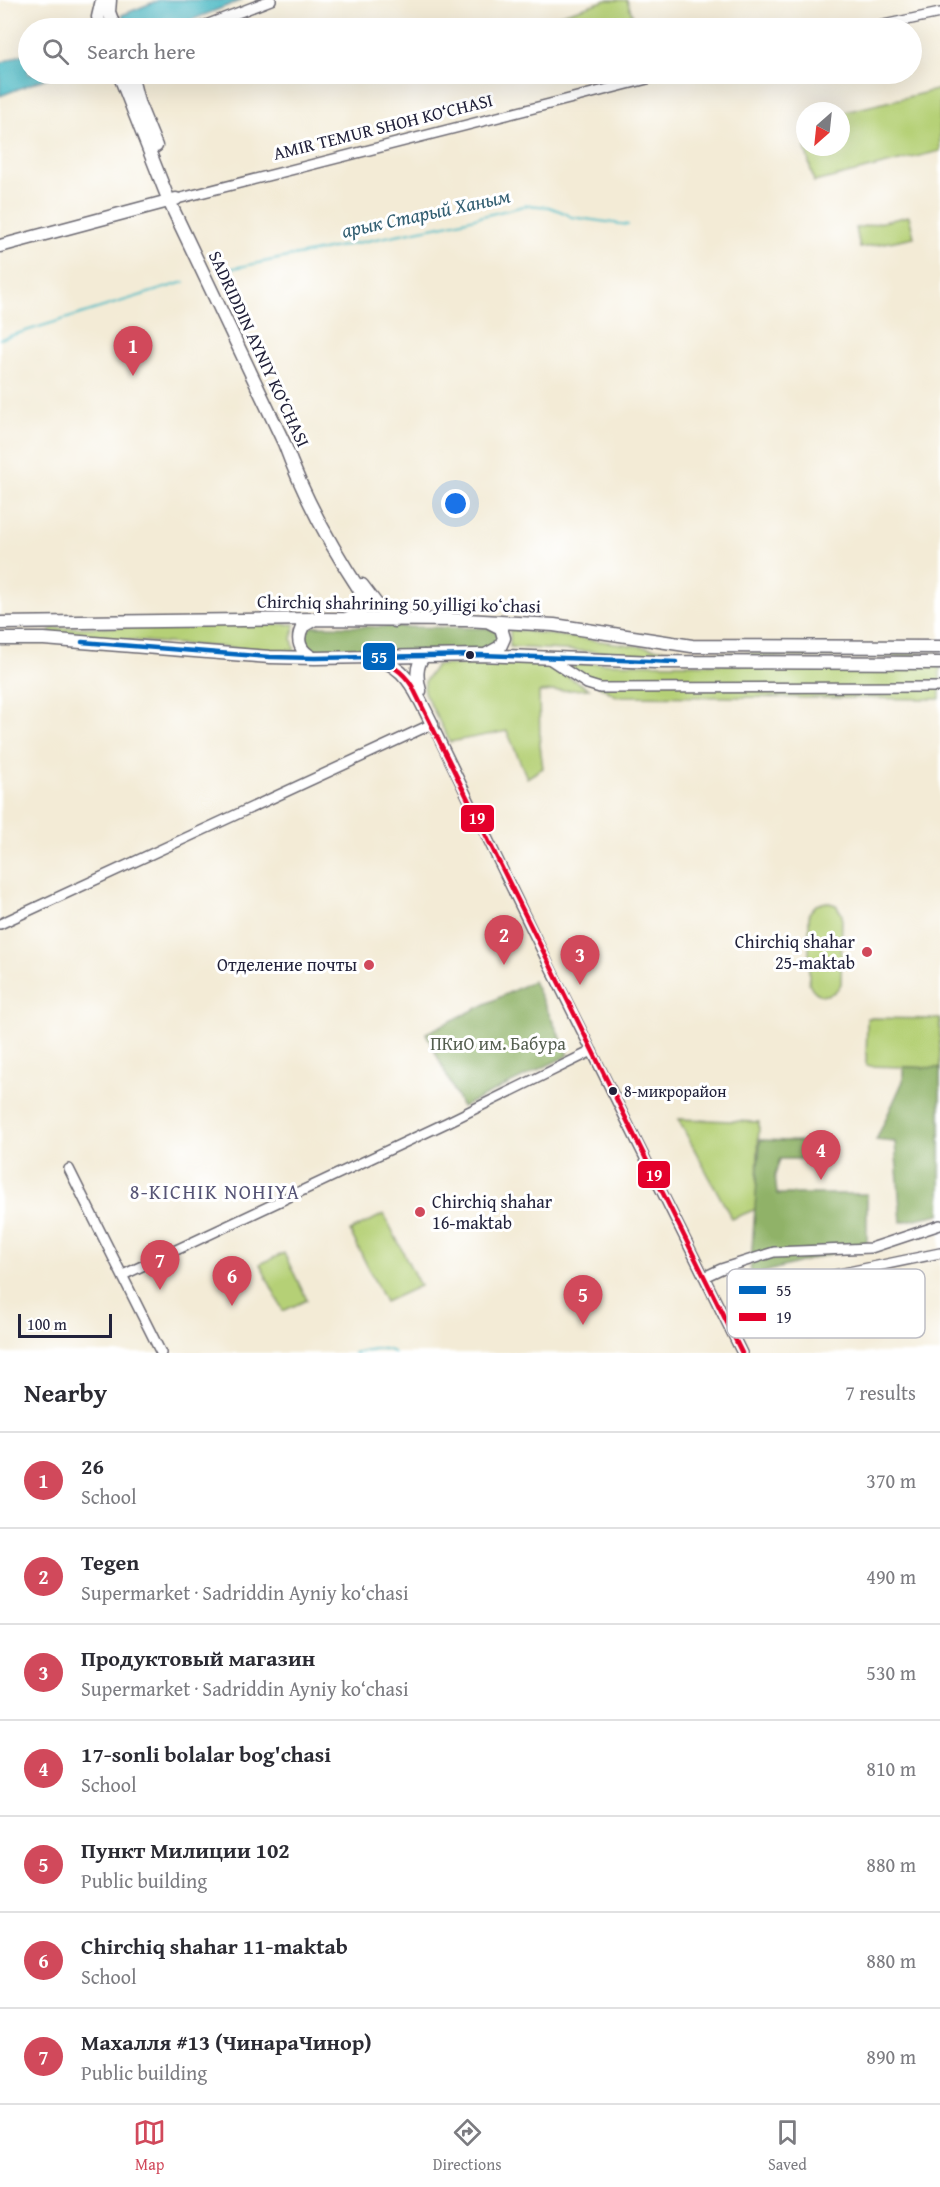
<!DOCTYPE html>
<html lang="en">
<head>
<meta charset="utf-8">
<style>
  body { margin:0; font-family:"Gentium Book Plus",serif; background:#f7f7f7; color:#2b2b33 }
  .compass { position:absolute; left:796px; top:102px; width:54px; height:54px; border-radius:50%; background:#fff; box-shadow:0 6px 24px #0002; rotate:207deg }
  .scale { position:absolute; left:18px; bottom:15px; width:94px; box-sizing:border-box; padding-left:6px; border:3px solid #22223b; border-top:0; font-size:16px; line-height:21px; white-space:nowrap; color:#22223b; -webkit-text-stroke:4px #fff; paint-order:stroke }
  .you { position:absolute; left:456px; top:504px; width:21px; height:21px; margin:-15px; border:4px solid #fff; border-radius:50%; background:#1a73e8; box-shadow:0 0 0 9px #1a73e833 }
  .badge { display:grid; place-items:center; width:39px; height:39px; border-radius:50%; background:#d1495b; color:#fff; font-size:20px; font-weight:700 }
  .pin { position:absolute; translate:-50% -50px; filter:drop-shadow(0 2px 3px #0008) }
  .pin::after { content:''; position:absolute; top:32px; width:21px; height:18px; background:inherit; clip-path:polygon(0 0,100% 0,50% 100%) }
  .list { margin:0; padding:0; list-style:none }
  h2 { display:flex; justify-content:space-between; align-items:center; height:78px; margin:0; padding:0 24px; font-size:26px }
  h2 small { font-size:20px; font-weight:400; color:#7c7c81 }
  .list li { display:grid; grid-template-columns:39px 1fr auto; gap:18px; align-items:center; box-sizing:border-box; height:96px; padding:0 24px; border-top:2px solid #e1e1e2 }
  .list b { display:block; font-size:22px; white-space:nowrap }
  .list p { margin:0; font-size:20px; white-space:nowrap; color:#7c7c81 }
  .list em { font-size:20px; font-style:normal; color:#7c7c81 }
  .icon { flex:none; width:33px; height:33px; fill:none; stroke:currentColor; stroke-width:2; stroke-linecap:round; stroke-linejoin:round }
  .map { position:relative; flex:none; width:940px; height:1353px; overflow:hidden }
  .search { position:absolute; background:#fff; box-shadow:0 6px 24px #0002; left:18px; right:18px; top:18px; height:66px; display:flex; align-items:center; gap:15px; box-sizing:border-box; padding:0 21px; border-radius:33px; color:#7c7c81; font-size:22px }
  .sheet { height:750px; background:#fff }
  nav { display:flex; justify-content:space-around; align-items:center; box-sizing:border-box; height:84px; border-top:2px solid #e1e1e2; background:#fff; font-size:16px; color:#7c7c81 }
  nav a { display:grid; justify-items:center; gap:3px }
  nav .on { color:#d1495b }
  .map>svg:first-child { display:block }
  .green { fill:#b5d076; stroke:#6c7958; stroke-width:1.5 }
  .forest { fill:#90b267; stroke:#596a51; stroke-width:1.5 }
  .water { fill:#4cbac5; stroke:#376e80; stroke-width:1.5 }
  .lines { fill:none; stroke-linecap:round; stroke-linejoin:round }
  .stream { stroke:#4cbac5; stroke-width:2 }
  .minor-casing { stroke:#6b6871; stroke-width:12 }
  .major-casing { stroke:#6b6871; stroke-width:15 }
  .minor { stroke:#fff; stroke-width:9 }
  .major { stroke:#fff; stroke-width:12 }
  .bus-1-casing { stroke:#fff; stroke-width:9 }
  .bus-2-casing { stroke:#fff; stroke-width:9 }
  .bus-1 { stroke:#0065bd; stroke-width:4.5 }
  .bus-2 { stroke:#e4002b; stroke-width:4.5 }
  .bus-dot { fill:#22223b; stroke:#fff; stroke-width:2 }
  .poi-dot { fill:#d1495b; stroke:#fff; stroke-width:2 }
  .labels { text-anchor:middle; stroke-width:6; stroke-linejoin:round; paint-order:stroke }
  .bus-label { font-size:16px; fill:#22223b; stroke:#fff; text-anchor:start }
  .street-label { font-size:18px; fill:#22223b; stroke:#fff }
  .poi-label { font-size:18px; fill:#22223b; stroke:#fff; text-anchor:end }
  .park-label { font-size:18px; fill:#555f50; stroke:#fff }
  .water-label { font-size:20px; font-style:italic; fill:#335f72; stroke:#fff }
  .neighbourhood-label { font-size:20px; letter-spacing:1.5px; fill:#565475; stroke:#fff }
  .key { fill:#fff; stroke:#bdbdc4; stroke-width:1.5 }
  .key-label { font-size:16px; fill:#22223b }
  .line-badge { stroke:#fff; stroke-width:2 }
  .badge-label { font-size:16px; text-anchor:middle; font-weight:bold; fill:#fff }
</style>
</head>
<body>
<div class="map">
<svg width="940" height="1353" viewBox="0 0 940 1353">
  <rect width="100%" height="100%" fill="#fff"/>
  <filter id="ink" filterUnits="userSpaceOnUse"><feTurbulence type="fractalNoise" baseFrequency=".0167" numOctaves="2"/><feDisplacementMap in="SourceGraphic" scale="12" xChannelSelector="R" yChannelSelector="G"/><feConvolveMatrix kernelMatrix="1 2 1 2 8 2 1 2 1" color-interpolation-filters="sRGB"/></filter>
  <filter id="wash" filterUnits="userSpaceOnUse"><feTurbulence type="fractalNoise" baseFrequency=".008" numOctaves="4" result="noise"/><feDisplacementMap in="SourceGraphic" scale="24" xChannelSelector="R" yChannelSelector="G"/><feGaussianBlur stdDeviation="1.35" result="paint"/><feColorMatrix in="noise" values="0 0 0 0 0 0 0 0 0 0 0 0 0 0 0 0 0 1.4 0 .05"/><feComposite in="paint" operator="in"/></filter>
  <g filter="url(#wash)">
    <rect width="100%" height="100%" fill="#f3ebd6"/>
    <path class="green" d="M607,0H627L637,28H517Z
      M940,89V151L814,182L805,147H841V113Z
      M909,216L914,237L860,248L856,228Z
      M295,624L292,639L295,653L50,634L49,632L53,628Z
      M510,629L690,653H940V657H689L510,647Z
      M539,663L550,666L589,689L539,692L540,745L543,768L527,778L507,731L450,742L424,692L425,681L436,665Z
      M568,663L940,666V699L616,696L576,672Z
      M826,902L836,905L842,914L841,984C833,999 816,999 809,983V913L816,905Z
      M867,1018L940,1019V1068L866,1066Z
      M678,1119L759,1122L756,1209L732,1219Z
      M384,1214L420,1286L385,1302L350,1231Z
      M284,1253L307,1300L283,1311L260,1264Z"/>
    <path class="forest" d="M313,626L489,628L496,631L499,639L489,650L316,653C304,647 301,634 313,626Z
      M533,981L569,1055L462,1107L426,1033Z
      M903,1067L940,1068V1214L901,1222L895,1142L876,1140L903,1081Z
      M760,1140L821,1142L820,1159H780L775,1175L777,1194H867V1244L750,1276Z"/>
    <path class="water" d="M159,0H242L171,28H127L122,15Z
      M28,52V74H57L0,96V63Z"/>
    <g class="lines">
      <path class="stream" d="M229,269L450,224L528,205L549,207L565,213L571,217L628,225
        M0,339L184,282
        M354,1353C368,1350 383,1345 395,1353"/>
    </g>
  </g>
  <g filter="url(#ink)">
    <g class="lines">
      <defs>
        <path id="minor" d="M198,28L271,0
          M869,28L940,13
          M177,199L667,74
          M546,657L587,684L600,688L940,687
          M0,924L432,724L548,963L742,1353
          M69,1169L161,1353
          M123,1275L446,1123L592,1051
          M704,1277L721,1269L774,1252L871,1248L940,1225
          M805,1281L940,1253"/>
        <path id="major" d="M110,0L109,12L115,28
          M101,28L98,17L102,0
          M119,74L169,201L284,443C303,495 330,545 361,592C365,606 363,614 348,618
          M131,74L138,102L156,146
          M0,246L176,199
          M362,585L378,606L395,621
          M0,623L316,619L466,620L554,625L692,646L940,647
          M0,639H44L270,657L315,658L480,655L655,662L940,663
          M487,654L500,647L504,638L501,628L489,622
          M314,658C300,652 295,640 303,626L315,619
          M377,659C408,667 418,697 432,724
          M420,691C417,679 415,666 424,656"/>
      </defs>
      <use href="#minor" class="minor-casing"/>
      <use href="#major" class="major-casing"/>
      <use href="#minor" class="minor"/>
      <use href="#major" class="major"/>
      <defs>
        <path id="bus-1" d="M82,642L270,657L315,658L480,655L676,662"/>
        <path id="bus-2" d="M371,658C389,662 402,670 412,686L742,1353"/>
      </defs>
      <use href="#bus-1" class="bus-1-casing"/>
      <use href="#bus-2" class="bus-2-casing"/>
      <use href="#bus-1" class="bus-1"/>
      <use href="#bus-2" class="bus-2"/>
    </g>
  </g>
  <g class="bus-dot">
    <circle cx="470" cy="655" r="5"/>
    <circle cx="613" cy="1091" r="5"/>
  </g>
  <g class="poi-dot">
    <circle cx="867" cy="952" r="6"/>
    <circle cx="369" cy="965" r="6"/>
    <circle cx="420" cy="1212" r="6"/>
  </g>
  <g class="labels">
    <g class="bus-label">
      <text x="624" y="1097">8-микрорайон</text>
    </g>
    <g class="street-label">
      <text transform="translate(383 127) rotate(-14)" y="6">AMIR TEMUR SHOH KO‘CHASI</text>
      <text transform="translate(259 349) rotate(65)" y="6">SADRIDDIN AYNIY KO‘CHASI</text>
      <text transform="translate(399 604) rotate(1)" y="6">Chirchiq shahrining 50 yilligi koʻchasi</text>
    </g>
    <g class="poi-label">
      <text x="855" y="948">Chirchiq shahar<tspan x="855" dy="21">25-maktab</tspan></text>
      <text x="357" y="971">Отделение почты</text>
      <text x="432" y="1208" text-anchor="start">Chirchiq shahar<tspan x="432" dy="21">16-maktab</tspan></text>
    </g>
    <g class="park-label">
      <text x="498" y="1050">ПКиО им. Бабура</text>
    </g>
    <g class="water-label">
      <text transform="translate(426 213) rotate(-12)" y="7">арык Старый Ханым</text>
    </g>
    <g class="neighbourhood-label">
      <text x="215" y="1199">8-KICHIK NOHIYA</text>
    </g>
  </g>
  <rect x="727" y="1269" width="198" height="69" rx="9" class="key"/>
  <rect x="739" y="1286" width="27" height="8" fill="#0065bd"/>
  <rect x="739" y="1313" width="27" height="8" fill="#e4002b"/>
  <g class="key-label">
    <text x="776" y="1296">55</text>
    <text x="776" y="1323">19</text>
  </g>
  <g class="line-badge">
    <rect x="362" y="642" width="34" height="29" rx="6" fill="#0065bd"/>
    <rect x="460" y="804" width="35" height="29" rx="6" fill="#e4002b"/>
    <rect x="637" y="1160" width="34" height="29" rx="6" fill="#e4002b"/>
  </g>
  <g class="badge-label">
    <text x="379" y="663">55</text>
    <text x="477" y="824">19</text>
    <text x="654" y="1181">19</text>
  </g>
</svg>
<svg class="compass" viewBox="-18 -18 36 36"><path d="M0-13l5 13h-10z" fill="#e53935"/><path d="M0 13l5-13h-10z" fill="#7c7c81"/></svg>
<div class="scale">100 m</div>
<div class="you"></div>
<div class="pin badge" style="left:133px;top:376px">1</div>
<div class="pin badge" style="left:504px;top:965px">2</div>
<div class="pin badge" style="left:580px;top:985px">3</div>
<div class="pin badge" style="left:821px;top:1180px">4</div>
<div class="pin badge" style="left:583px;top:1325px">5</div>
<div class="pin badge" style="left:232px;top:1306px">6</div>
<div class="pin badge" style="left:160px;top:1290px">7</div>
<div class="search"><svg class="icon" aria-label="search" viewBox="0 0 24 24"><circle cx="10" cy="10" r="6"/><path d="M15 15l6 6"/></svg>Search here</div>
</div>
<section class="sheet">
<h2>Nearby<small>7 results</small></h2>
<ul class="list">
<li><span class="badge">1</span><div><b>26</b><p>School</p></div><em>370 m</em></li>
<li><span class="badge">2</span><div><b>Tegen</b><p>Supermarket · Sadriddin Ayniy ko‘chasi</p></div><em>490 m</em></li>
<li><span class="badge">3</span><div><b>Продуктовый магазин</b><p>Supermarket · Sadriddin Ayniy ko‘chasi</p></div><em>530 m</em></li>
<li><span class="badge">4</span><div><b>17-sonli bolalar bog'chasi</b><p>School</p></div><em>810 m</em></li>
<li><span class="badge">5</span><div><b>Пункт Милиции 102</b><p>Public building</p></div><em>880 m</em></li>
<li><span class="badge">6</span><div><b>Chirchiq shahar 11-maktab</b><p>School</p></div><em>880 m</em></li>
<li><span class="badge">7</span><div><b>Махалля #13 (ЧинараЧинор)</b><p>Public building</p></div><em>890 m</em></li>
</ul>
</section>
<nav>
<a class="on"><svg class="icon" aria-label="map" viewBox="0 0 24 24"><path d="M3 6l6-2 6 2 6-2v14l-6 2-6-2-6 2zM9 4v14M15 6v14"/></svg>Map</a>
<a><svg class="icon" aria-label="directions" viewBox="0 0 24 24"><path d="M12 3l9 9-9 9-9-9zM9 14v-3h6M13 9l2 2-2 2"/></svg>Directions</a>
<a><svg class="icon" aria-label="saved" viewBox="0 0 24 24"><path d="M7 4h10v16l-5-4-5 4z"/></svg>Saved</a>
</nav>
</body>
</html>
